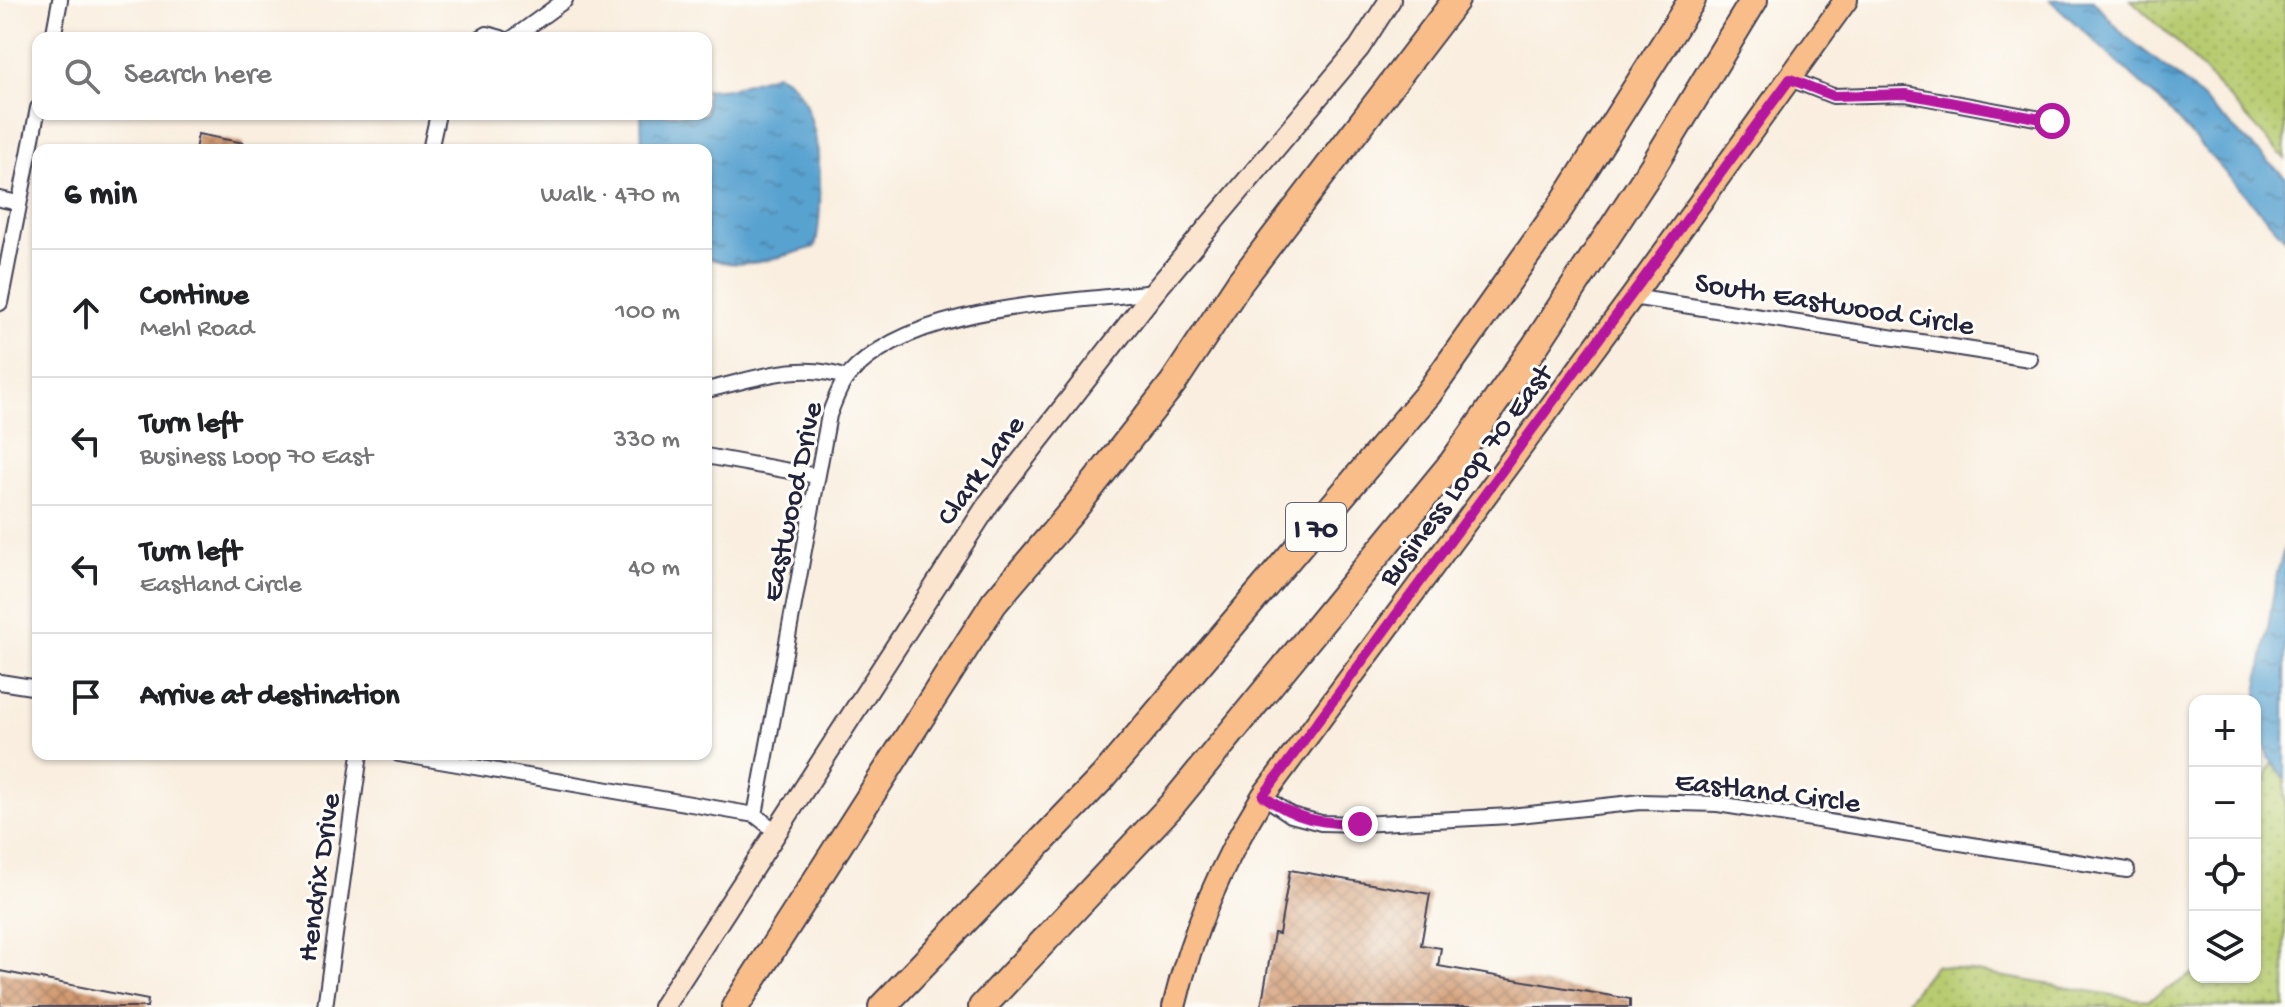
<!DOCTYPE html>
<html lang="en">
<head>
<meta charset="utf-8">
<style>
  body { margin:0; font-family:"Gochi Hand",sans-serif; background:#f6f6f6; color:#202124 }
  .controls { position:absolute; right:24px; bottom:24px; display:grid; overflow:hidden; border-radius:16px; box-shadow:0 2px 6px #0004 }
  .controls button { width:72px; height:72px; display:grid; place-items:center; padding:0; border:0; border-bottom:2px solid #e0e0e0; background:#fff; color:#202124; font:40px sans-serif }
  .stop { position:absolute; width:24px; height:24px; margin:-18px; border:6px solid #b5179e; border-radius:50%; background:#fff }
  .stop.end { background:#b5179e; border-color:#fff; box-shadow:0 2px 8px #0008 }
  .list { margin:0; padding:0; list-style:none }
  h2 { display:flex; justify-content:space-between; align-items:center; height:104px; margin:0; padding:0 32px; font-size:34px }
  h2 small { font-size:26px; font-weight:400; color:#757577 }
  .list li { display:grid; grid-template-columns:52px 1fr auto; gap:24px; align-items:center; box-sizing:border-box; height:128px; padding:0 32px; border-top:2px solid #e0e0e0 }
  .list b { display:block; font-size:30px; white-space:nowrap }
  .list p { margin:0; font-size:26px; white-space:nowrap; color:#757577 }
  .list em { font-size:26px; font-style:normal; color:#757577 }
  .icon { flex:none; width:44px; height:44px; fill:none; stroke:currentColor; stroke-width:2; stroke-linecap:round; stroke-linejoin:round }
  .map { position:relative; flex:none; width:2285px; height:1007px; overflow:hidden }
  .search { position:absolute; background:#fff; box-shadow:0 2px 6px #0004; left:32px; top:32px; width:680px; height:88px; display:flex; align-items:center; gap:20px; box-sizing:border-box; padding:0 28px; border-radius:16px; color:#757577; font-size:30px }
  .panel { position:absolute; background:#fff; box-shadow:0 2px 6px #0004; left:32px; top:144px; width:680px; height:616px; border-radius:16px }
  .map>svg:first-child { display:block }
  .grass { fill:url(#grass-dots); stroke:#6c7655; stroke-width:2 }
  .water { fill:url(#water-ripples); stroke:#3e6286; stroke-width:2 }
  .building { fill:url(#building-cross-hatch) }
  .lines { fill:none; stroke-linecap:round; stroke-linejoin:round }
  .street-casing { stroke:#424154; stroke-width:18 }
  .secondary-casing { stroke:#424154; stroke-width:24 }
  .primary-casing { stroke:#424154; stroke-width:26 }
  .highway-casing { stroke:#424154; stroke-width:30 }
  .street { stroke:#fff; stroke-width:14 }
  .secondary { stroke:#fce5cf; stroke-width:20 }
  .primary { stroke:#f8bd88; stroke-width:22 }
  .highway { stroke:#f8bd88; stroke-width:26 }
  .route { stroke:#b5179e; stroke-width:10 }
  .labels { text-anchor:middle; stroke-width:6; stroke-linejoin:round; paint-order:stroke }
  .shield { fill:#fdfcf7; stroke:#646373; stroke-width:2 }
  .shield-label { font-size:28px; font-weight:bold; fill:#22223b }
  .street-label { font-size:30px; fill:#22223b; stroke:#fdfcf7 }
</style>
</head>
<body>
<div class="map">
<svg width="2285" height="1007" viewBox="0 0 2285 1007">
  <defs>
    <pattern id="grass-dots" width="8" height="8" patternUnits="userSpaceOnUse" patternTransform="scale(2)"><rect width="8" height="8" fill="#b7cb6f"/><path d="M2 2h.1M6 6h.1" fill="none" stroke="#9dae61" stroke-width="1.8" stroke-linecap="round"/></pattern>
    <pattern id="water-ripples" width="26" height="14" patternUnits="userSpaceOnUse" patternTransform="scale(2)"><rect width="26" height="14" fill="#59a2d0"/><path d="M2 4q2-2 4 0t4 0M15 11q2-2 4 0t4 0" fill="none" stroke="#4984aa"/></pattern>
    <pattern id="building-cross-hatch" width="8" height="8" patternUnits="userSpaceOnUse" patternTransform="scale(2)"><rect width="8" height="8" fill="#d29a71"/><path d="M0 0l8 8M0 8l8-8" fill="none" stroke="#aa7d5e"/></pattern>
  </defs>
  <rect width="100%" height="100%" fill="#fdfcf7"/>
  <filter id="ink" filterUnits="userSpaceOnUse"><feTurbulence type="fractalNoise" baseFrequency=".0125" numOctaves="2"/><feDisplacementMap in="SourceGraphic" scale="16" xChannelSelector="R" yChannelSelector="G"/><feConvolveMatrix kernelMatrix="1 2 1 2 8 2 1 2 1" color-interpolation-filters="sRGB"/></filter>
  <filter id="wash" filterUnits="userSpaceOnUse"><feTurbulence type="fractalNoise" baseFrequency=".006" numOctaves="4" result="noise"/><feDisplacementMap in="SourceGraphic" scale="32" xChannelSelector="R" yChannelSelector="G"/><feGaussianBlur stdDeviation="1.8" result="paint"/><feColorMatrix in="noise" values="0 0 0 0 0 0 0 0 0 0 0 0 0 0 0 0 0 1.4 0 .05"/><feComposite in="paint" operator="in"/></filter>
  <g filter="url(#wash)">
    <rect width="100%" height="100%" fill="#f9eedf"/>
    <path class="grass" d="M2131,0H2285V159L2180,45Z
      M2285,731V1007H1901L1935,965L2147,1001L2195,973V977H2255V805Z"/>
    <path class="water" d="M2050,0H2093L2125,36L2188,85L2285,177V239L2166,107Z
      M776,74C825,89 825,207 815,247C778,257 742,273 706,257V150H642L641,114H706V90L731,88Z
      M2285,546V779L2268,757L2255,705L2277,573Z"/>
    <g id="blocks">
      <path class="building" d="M198,134L244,143L243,150H195Z
        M1290,870L1430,894L1421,945L1441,948L1438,966L1630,999V1007H1261L1274,933L1279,934Z
        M0,971L148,1000L147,1007H0Z"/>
    </g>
  </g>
  <g filter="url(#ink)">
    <use href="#blocks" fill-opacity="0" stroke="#424154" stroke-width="2"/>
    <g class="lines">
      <defs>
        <path id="street" d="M53,38L60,0
          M480,38L487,34L501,38
          M513,38L565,0
          M1790,79L1833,96L1906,94L2052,121
          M430,150L438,114
          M0,199L18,203
          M1632,297L2030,359
          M0,303L38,108
          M706,390C752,380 801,360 846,378
          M706,456L817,476
          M0,682L38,688
          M399,754L755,815L778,833
          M1263,796L1291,815L1321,823L1360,824L1510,816L1641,802L1718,804L2127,870
          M755,815L829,415C834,403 839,386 848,376C913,303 1063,304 1154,292
          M325,1007L360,754"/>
        <path id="secondary" d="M663,1007L989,503L1154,292L1359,48L1390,0"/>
        <path id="primary" d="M1174,1007C1192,931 1222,862 1263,796L1632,297L1846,0"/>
        <path id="highway" d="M735,1007L994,603L1074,509L1173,383L1240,282L1456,0
          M882,1007L1103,777L1428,394L1560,208L1692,0
          M982,1007L1171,806L1453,462L1535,346L1652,168L1754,0"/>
      </defs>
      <use href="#street" class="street-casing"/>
      <use href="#secondary" class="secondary-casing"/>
      <use href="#primary" class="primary-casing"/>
      <use href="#highway" class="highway-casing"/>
      <use href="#street" class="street"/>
      <use href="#secondary" class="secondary"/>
      <use href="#primary" class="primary"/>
      <use href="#highway" class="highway"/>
    </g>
  </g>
  <g class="lines" filter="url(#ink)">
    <path class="route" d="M1360,824C1318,823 1298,820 1263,796L1790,79L1833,96L1906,94L2052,121"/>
  </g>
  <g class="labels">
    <rect class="shield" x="1286" y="503" width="60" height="48" rx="6"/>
    <g class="shield-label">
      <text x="1316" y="537">I 70</text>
    </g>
    <g class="street-label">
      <text transform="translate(1835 302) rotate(9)" y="10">South Eastwood Circle</text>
      <text transform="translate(979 469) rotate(-54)" y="10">Clark Lane</text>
      <text transform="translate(1464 474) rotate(-53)" y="10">Business Loop 70 East</text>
      <text transform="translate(790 501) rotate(-78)" y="10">Eastwood Drive</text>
      <text transform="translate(1768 790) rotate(7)" y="10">Eastland Circle</text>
      <text transform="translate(317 877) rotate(-82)" y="10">Hendrix Drive</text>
    </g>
  </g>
</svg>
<div class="controls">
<button>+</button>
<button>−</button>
<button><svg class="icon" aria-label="locate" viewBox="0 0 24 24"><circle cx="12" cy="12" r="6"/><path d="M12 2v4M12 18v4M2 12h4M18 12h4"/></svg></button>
<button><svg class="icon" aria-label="layers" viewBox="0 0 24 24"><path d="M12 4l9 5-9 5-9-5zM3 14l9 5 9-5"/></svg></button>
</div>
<div class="stop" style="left:2052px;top:121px"></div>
<div class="stop end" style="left:1360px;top:824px"></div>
<div class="search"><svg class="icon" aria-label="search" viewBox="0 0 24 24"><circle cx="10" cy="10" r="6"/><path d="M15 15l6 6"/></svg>Search here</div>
<section class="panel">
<h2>6 min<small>Walk · 470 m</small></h2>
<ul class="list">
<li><svg class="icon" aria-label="ahead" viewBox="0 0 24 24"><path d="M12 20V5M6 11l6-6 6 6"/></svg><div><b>Continue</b><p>Mehl Road</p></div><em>100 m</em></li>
<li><svg class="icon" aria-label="left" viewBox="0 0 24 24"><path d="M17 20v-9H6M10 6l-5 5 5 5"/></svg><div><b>Turn left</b><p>Business Loop 70 East</p></div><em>330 m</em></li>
<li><svg class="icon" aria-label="left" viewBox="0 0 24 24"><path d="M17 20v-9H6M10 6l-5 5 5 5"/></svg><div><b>Turn left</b><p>Eastland Circle</p></div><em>40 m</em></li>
<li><svg class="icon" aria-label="arrive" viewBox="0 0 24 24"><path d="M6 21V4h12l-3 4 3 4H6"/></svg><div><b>Arrive at destination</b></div></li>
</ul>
</section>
</div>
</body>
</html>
